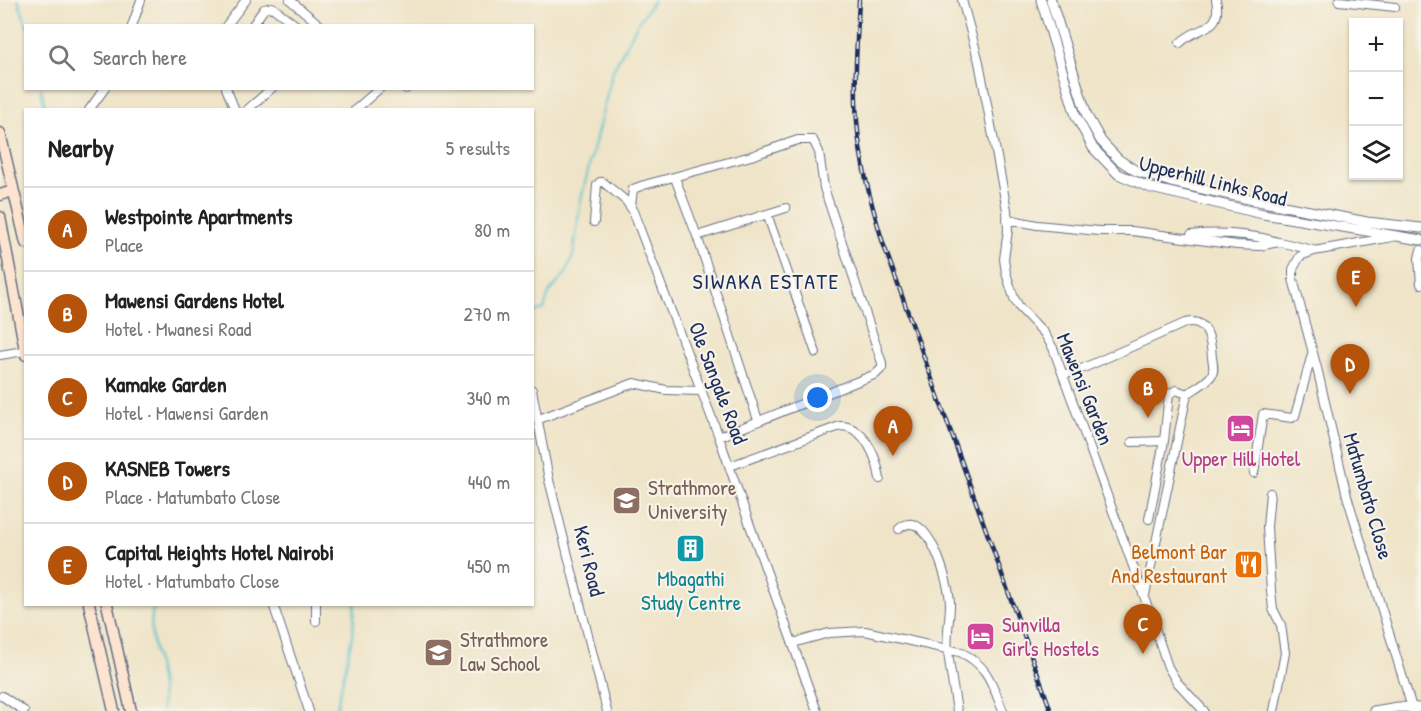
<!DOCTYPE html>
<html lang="en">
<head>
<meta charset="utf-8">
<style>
  body { margin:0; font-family:"Patrick Hand",sans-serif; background:#f2f2f2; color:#222 }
  .controls { position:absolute; right:18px; top:18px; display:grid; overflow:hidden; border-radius:0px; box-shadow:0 2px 4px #0004 }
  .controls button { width:54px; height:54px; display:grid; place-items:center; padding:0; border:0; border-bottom:2px solid #e0e0e0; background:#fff; color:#222; font:30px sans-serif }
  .you { position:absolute; left:818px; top:398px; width:21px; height:21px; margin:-15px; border:4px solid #fff; border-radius:50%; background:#1a73e8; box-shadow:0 0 0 9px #1a73e833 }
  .badge { display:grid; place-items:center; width:39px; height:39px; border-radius:50%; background:#b45309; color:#fff; font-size:20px; font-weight:700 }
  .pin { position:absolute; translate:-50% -50px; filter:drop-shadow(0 2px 3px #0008) }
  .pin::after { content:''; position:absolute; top:32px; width:21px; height:18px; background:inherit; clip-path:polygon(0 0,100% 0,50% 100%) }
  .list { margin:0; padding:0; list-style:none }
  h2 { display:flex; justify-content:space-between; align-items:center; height:78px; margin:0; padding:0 24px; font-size:26px }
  h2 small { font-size:20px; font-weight:400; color:#767676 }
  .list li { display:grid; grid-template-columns:39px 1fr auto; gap:18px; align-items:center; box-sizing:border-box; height:84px; padding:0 24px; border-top:2px solid #e0e0e0 }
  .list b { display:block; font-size:22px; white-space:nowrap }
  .list p { margin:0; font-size:20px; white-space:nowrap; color:#767676 }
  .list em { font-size:20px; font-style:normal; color:#767676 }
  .icon { flex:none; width:33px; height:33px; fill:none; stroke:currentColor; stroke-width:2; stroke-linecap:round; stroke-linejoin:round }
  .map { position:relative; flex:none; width:1421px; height:711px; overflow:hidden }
  .search { position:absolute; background:#fff; box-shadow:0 2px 4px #0004; left:24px; top:24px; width:510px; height:66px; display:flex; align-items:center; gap:15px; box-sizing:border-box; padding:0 21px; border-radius:0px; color:#767676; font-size:22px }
  .panel { position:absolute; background:#fff; box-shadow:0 2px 4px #0004; left:24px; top:108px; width:510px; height:498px; border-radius:0px }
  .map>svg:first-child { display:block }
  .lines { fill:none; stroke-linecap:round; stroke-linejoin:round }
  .stream { stroke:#57c3cf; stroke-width:2 }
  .minor-casing { stroke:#656e83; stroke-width:10 }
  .tertiary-casing { stroke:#656e83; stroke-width:11 }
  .secondary-casing { stroke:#656e83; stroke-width:13 }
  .minor { stroke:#fff; stroke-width:8 }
  .tertiary { stroke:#fff; stroke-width:9 }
  .secondary { stroke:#fde4d1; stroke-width:10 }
  .rail-casing { stroke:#1b2f5e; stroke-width:4.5 }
  .rail { stroke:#f7f3e8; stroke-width:2; stroke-dasharray:7; stroke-linecap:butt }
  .labels { text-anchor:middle; stroke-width:4.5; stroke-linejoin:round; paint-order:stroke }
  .street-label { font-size:21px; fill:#1b2f5e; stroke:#f7f3e8 }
  .hotel-label { font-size:21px; fill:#b23c85; stroke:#f7f3e8 }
  .education-label { font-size:21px; fill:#785e54; stroke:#f7f3e8; text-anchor:start }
  .food-label { font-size:21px; fill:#c56008; stroke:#f7f3e8; text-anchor:end }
  .culture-label { font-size:21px; fill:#0d838f; stroke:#f7f3e8 }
  .neighbourhood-label { font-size:22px; letter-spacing:1.5px; fill:#1b2f5e; stroke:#f7f3e8 }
</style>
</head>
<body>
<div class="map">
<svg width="1421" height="711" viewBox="0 0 1421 711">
  <rect width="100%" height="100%" fill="#f7f3e8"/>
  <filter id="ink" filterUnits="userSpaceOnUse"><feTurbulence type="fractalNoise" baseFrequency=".0167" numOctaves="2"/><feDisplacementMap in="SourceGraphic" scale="12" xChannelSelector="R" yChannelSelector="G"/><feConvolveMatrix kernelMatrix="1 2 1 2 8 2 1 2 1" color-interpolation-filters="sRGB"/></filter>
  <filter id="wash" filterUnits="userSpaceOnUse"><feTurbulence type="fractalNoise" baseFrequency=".008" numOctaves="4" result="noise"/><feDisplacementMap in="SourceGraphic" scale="24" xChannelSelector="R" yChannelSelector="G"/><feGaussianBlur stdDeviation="1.35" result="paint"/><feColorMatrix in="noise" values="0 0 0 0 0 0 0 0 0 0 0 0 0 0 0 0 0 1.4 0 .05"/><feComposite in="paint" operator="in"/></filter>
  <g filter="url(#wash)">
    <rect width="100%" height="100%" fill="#efe4c7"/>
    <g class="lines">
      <path class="stream" d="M18,0L27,26
        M41,88L46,110
        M532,313L544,309L549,293L566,273L573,256L581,199L613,70L638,23L654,0
        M154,604C144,640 166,675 161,711
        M336,711L353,632L355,604"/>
    </g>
  </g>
  <g filter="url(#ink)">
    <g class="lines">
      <defs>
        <path id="minor" d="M290,0L321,26
          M962,0L979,62L1007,210L1008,230L1004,259L1006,273L1014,298L1020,308L1044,333L1053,348L1144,596L1168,667L1177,682L1204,711
          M1339,1L1395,7
          M132,26L141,0
          M226,26L246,0
          M252,26L264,9L272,7L297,26
          M1180,43C1198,25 1223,32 1216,0
          M226,88L235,110
          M405,88L406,89
          M89,110L105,88
          M247,110L272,88
          M355,110L380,88
          M675,178L697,236L758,420
          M631,206L633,189L644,185L751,156L798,140H813L819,152L824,188L882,363V368L876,374L719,437
          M767,214L816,353
          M1007,219L1037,225L1099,231H1132L1237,245L1259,246L1279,242L1313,250
          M594,222L597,185L600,182H603L626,201L633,211L719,437L753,534L817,711
          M1191,235C1219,232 1248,234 1275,241
          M697,236L786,208
          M1392,237L1314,251L1300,256L1293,269V279L1317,368L1347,496L1413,711
          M1421,250L1419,258L1421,284
          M0,355L24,351
          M1063,375L1079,370L1185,323C1208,317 1211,341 1212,358C1213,363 1215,371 1211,376C1206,383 1194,389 1187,394
          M532,390L549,480L607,711
          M539,419L634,383L666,390L701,391
          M1132,442L1164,441
          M730,466L840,426C865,426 877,458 880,479
          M1254,473L1263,414L1292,418L1295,416L1312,354
          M1270,493L1267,527L1271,591L1273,609L1281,625L1285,653L1274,711
          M1149,519L1164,441L1169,394L1176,390L1187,394
          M899,529C927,503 950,585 950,604C950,619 946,635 948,651C950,671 954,691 957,711
          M1145,595L1187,394
          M273,604L309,711
          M316,621V604
          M793,643L829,633L865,631L960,652C988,665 992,684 1003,711
          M2,696L24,711"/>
        <path id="tertiary" d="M1041,0L1076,116L1093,148L1118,174L1151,188L1263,214L1421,240
          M1051,0L1087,116L1101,141L1118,159L1136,171L1171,182L1263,202L1367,222L1421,228
          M1374,711L1398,707L1421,708"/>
        <path id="secondary" d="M0,133L26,243
          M0,195L13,191
          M0,217L26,355
          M89,604L114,711
          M107,604L131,711"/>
      </defs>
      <use href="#minor" class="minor-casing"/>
      <use href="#tertiary" class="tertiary-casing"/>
      <use href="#secondary" class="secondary-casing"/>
      <use href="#minor" class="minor"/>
      <use href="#tertiary" class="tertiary"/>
      <use href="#secondary" class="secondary"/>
      <defs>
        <path id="rail" d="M859,0C857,40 854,81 857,121C860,162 871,203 883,243L1051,711"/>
      </defs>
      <use href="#rail" class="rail-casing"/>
      <use href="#rail" class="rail"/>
    </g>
  </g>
  <defs>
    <symbol id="hotel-square" viewBox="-11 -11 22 22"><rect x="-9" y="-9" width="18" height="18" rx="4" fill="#d1479c" stroke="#f7f3e8"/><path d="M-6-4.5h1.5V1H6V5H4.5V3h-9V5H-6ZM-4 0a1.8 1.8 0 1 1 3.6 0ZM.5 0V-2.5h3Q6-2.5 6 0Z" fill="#fff"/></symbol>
    <symbol id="university-square" viewBox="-11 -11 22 22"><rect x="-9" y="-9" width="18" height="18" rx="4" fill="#8d6e63" stroke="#f7f3e8"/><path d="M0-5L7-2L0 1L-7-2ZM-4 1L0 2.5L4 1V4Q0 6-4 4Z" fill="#fff"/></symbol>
    <symbol id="building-square" viewBox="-11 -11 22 22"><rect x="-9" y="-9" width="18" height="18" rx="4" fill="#0f9aa8" stroke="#f7f3e8"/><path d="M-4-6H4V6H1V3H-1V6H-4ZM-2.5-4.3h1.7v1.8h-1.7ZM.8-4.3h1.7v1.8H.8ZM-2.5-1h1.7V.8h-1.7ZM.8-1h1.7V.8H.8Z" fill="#fff"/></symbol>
    <symbol id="restaurant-square" viewBox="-11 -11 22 22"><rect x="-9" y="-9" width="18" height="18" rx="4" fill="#e8710a" stroke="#f7f3e8"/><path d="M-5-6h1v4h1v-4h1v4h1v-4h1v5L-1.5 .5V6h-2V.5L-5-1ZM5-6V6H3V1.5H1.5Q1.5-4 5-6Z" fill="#fff"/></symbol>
  </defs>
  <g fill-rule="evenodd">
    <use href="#hotel-square" x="1224" y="412" width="33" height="33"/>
    <use href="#university-square" x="610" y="484" width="33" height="33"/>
    <use href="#building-square" x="674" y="532" width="33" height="33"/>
    <use href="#restaurant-square" x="1232" y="548" width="33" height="33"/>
    <use href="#hotel-square" x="964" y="620" width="33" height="33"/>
    <use href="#university-square" x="422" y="636" width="33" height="33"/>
  </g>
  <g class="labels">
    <g class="street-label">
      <text transform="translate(1213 181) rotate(14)" y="7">Upperhill Links Road</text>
      <text transform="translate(718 383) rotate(69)" y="7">Ole Sangale Road</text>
      <text transform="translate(1085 389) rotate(68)" y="7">Mawensi Garden</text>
      <text transform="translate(1368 496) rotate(74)" y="7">Matumbato Close</text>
      <text transform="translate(589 561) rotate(76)" y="7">Keri Road</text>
    </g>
    <g class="hotel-label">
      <text x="1241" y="466">Upper Hill Hotel</text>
      <text x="1002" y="632" text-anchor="start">Sunvilla<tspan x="1002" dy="24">Girls Hostels</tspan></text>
    </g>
    <g class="education-label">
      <text x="648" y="495">Strathmore<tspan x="648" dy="24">University</tspan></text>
      <text x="460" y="647">Strathmore<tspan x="460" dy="24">Law School</tspan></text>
    </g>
    <g class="food-label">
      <text x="1227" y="559">Belmont Bar<tspan x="1227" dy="24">And Restaurant</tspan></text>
    </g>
    <g class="culture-label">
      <text x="691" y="586">Mbagathi<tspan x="691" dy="24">Study Centre</tspan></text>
    </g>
    <g class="neighbourhood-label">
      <text x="766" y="289">SIWAKA ESTATE</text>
    </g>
  </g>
</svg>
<div class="controls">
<button>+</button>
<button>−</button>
<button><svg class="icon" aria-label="layers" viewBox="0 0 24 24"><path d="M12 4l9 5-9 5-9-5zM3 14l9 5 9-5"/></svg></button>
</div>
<div class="you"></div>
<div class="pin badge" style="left:893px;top:456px">A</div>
<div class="pin badge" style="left:1148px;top:418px">B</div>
<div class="pin badge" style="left:1143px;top:654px">C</div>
<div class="pin badge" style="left:1350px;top:394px">D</div>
<div class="pin badge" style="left:1356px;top:307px">E</div>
<div class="search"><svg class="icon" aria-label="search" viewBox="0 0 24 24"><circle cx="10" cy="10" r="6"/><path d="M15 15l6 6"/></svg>Search here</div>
<section class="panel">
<h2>Nearby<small>5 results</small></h2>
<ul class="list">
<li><span class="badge">A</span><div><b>Westpointe Apartments</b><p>Place</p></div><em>80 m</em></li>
<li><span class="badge">B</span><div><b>Mawensi Gardens Hotel</b><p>Hotel · Mwanesi Road</p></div><em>270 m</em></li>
<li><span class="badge">C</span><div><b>Kamake Garden</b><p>Hotel · Mawensi Garden</p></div><em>340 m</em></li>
<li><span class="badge">D</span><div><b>KASNEB Towers</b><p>Place · Matumbato Close</p></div><em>440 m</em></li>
<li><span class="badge">E</span><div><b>Capital Heights Hotel Nairobi</b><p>Hotel · Matumbato Close</p></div><em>450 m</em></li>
</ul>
</section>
</div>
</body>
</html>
